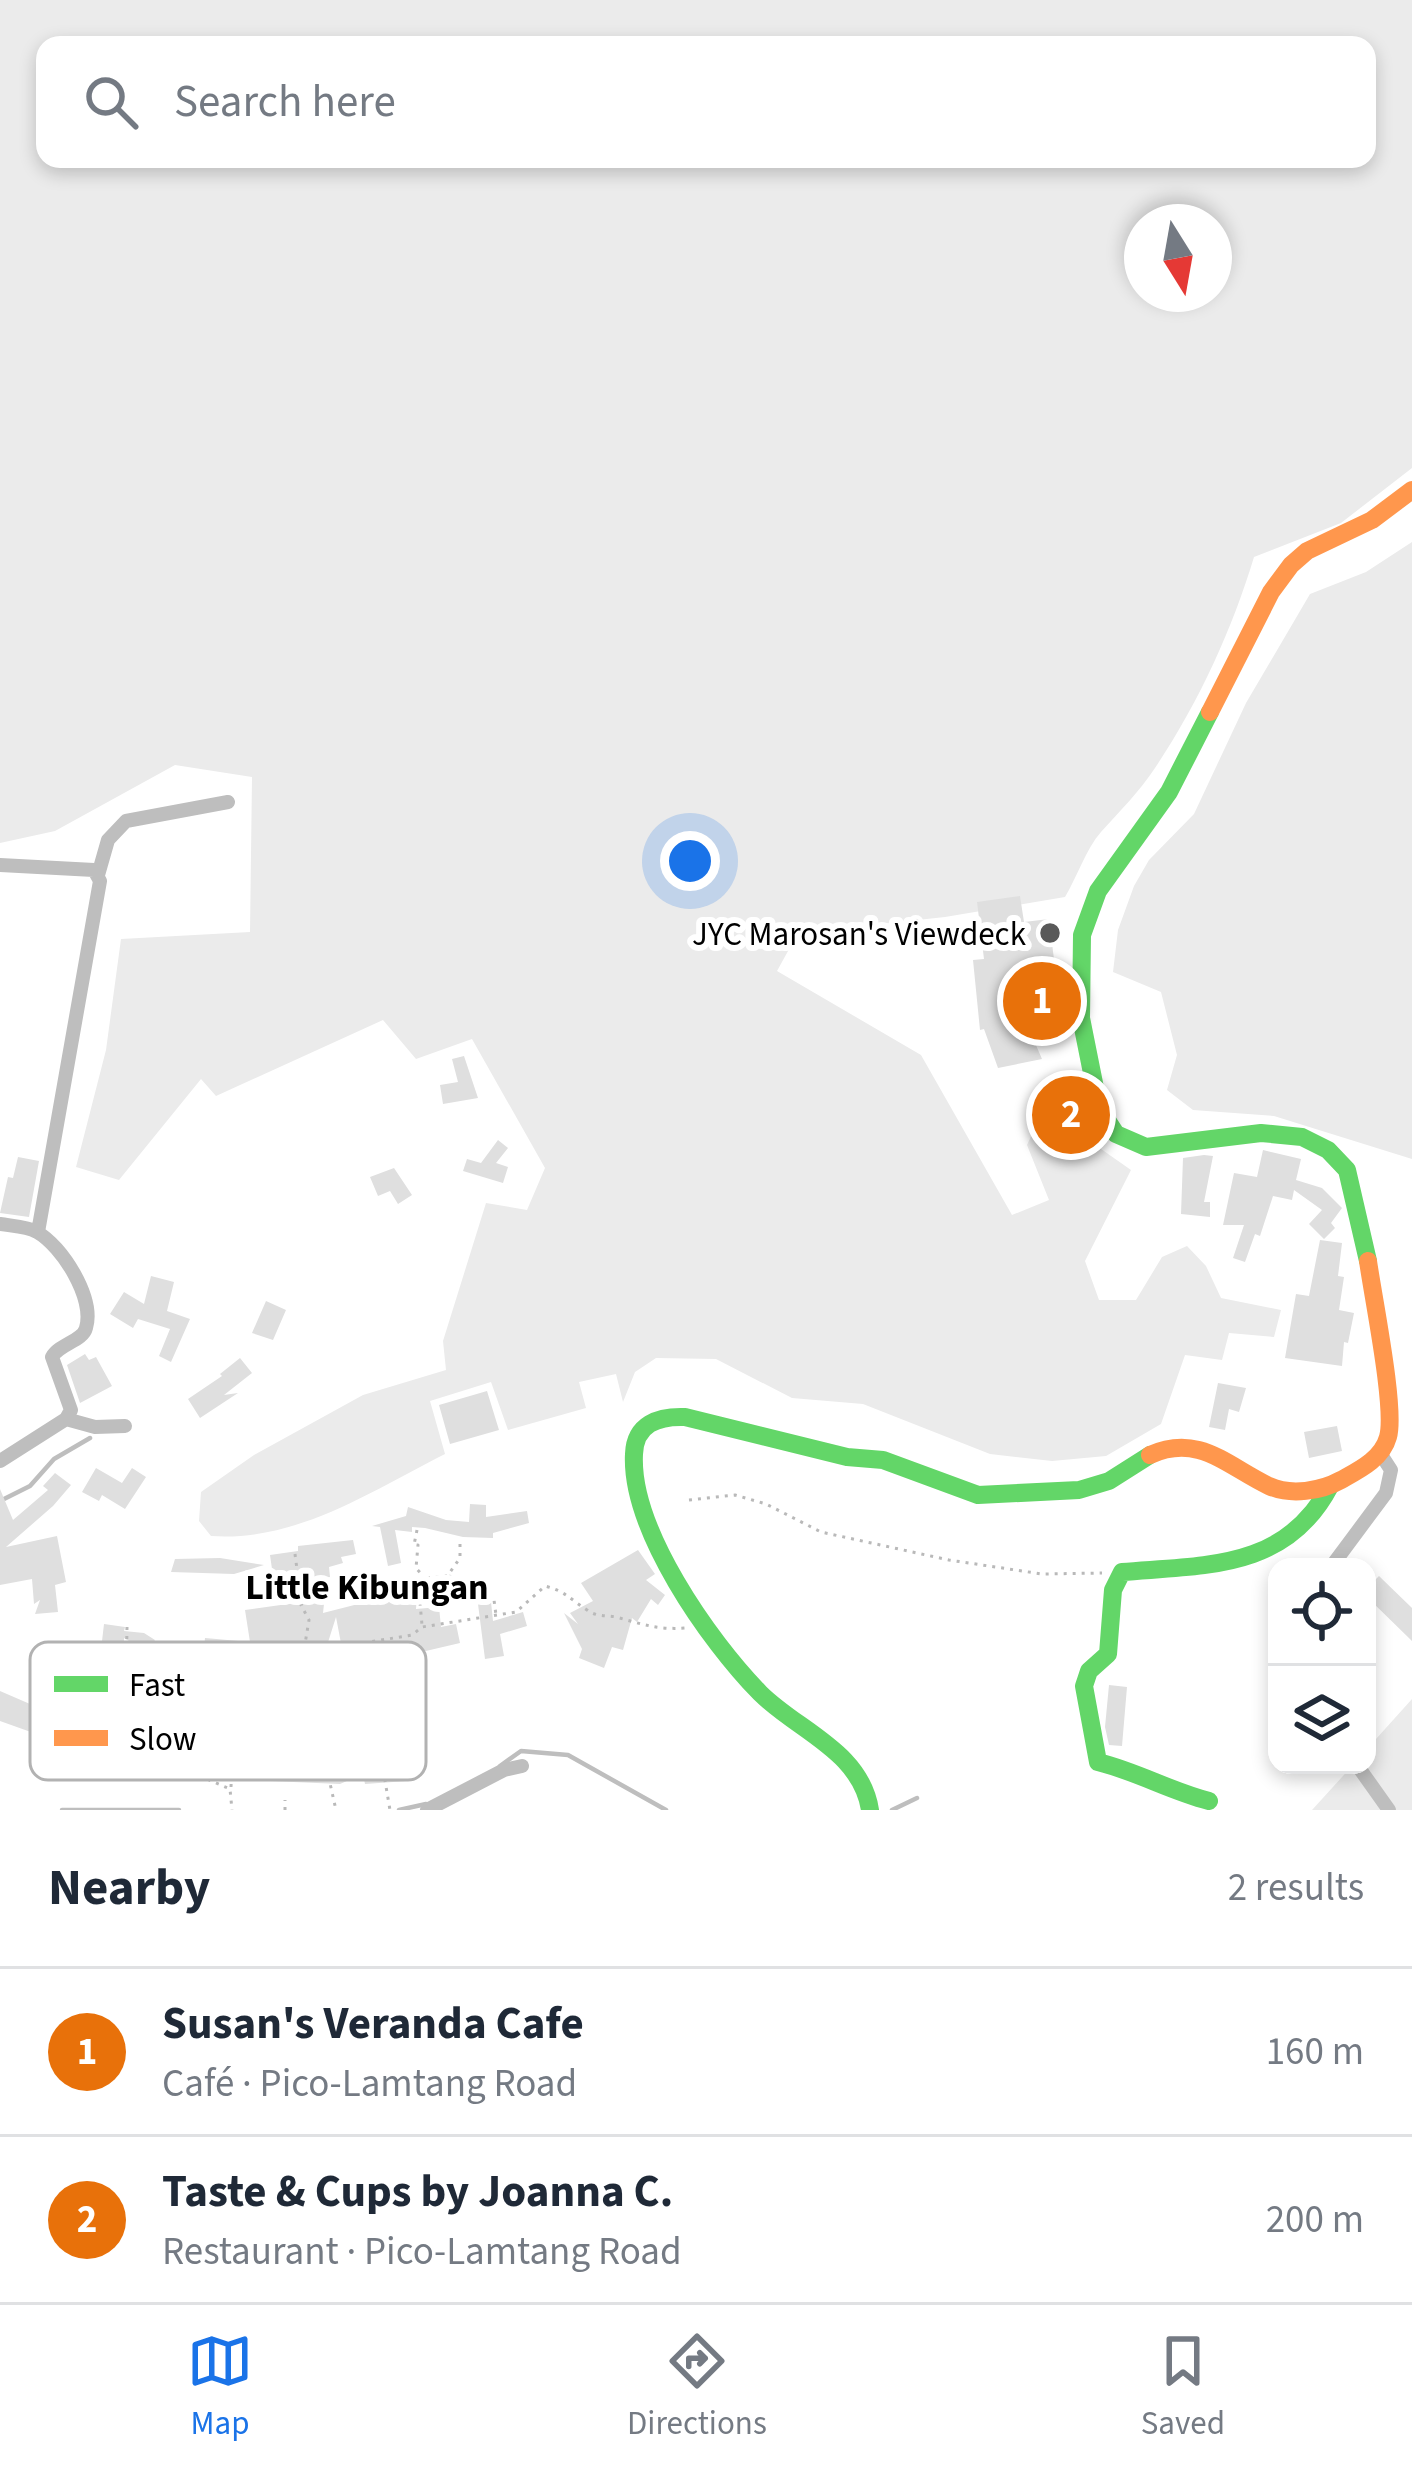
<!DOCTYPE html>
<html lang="en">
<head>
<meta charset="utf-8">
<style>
  body { margin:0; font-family:"Source Sans 3",sans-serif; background:#f2f2f3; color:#1f2937 }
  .controls { position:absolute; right:36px; bottom:36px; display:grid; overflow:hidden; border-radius:24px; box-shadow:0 6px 18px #0003 }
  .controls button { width:108px; height:108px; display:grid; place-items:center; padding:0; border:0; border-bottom:3px solid #e0e1e3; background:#fff; color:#1f2937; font:60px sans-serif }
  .compass { position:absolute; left:1124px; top:204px; width:108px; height:108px; border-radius:50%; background:#fff; box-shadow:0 6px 18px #0003; rotate:169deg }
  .you { position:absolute; left:690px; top:861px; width:42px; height:42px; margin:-30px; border:9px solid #fff; border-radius:50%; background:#1a73e8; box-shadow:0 0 0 18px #1a73e833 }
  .badge { display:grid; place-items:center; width:78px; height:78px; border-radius:50%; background:#1a73e8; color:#fff; font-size:39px; font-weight:700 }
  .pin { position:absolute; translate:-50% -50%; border:6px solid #fff; box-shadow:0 3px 12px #0006 }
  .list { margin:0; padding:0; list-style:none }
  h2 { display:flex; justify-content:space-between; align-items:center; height:156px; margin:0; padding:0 48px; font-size:51px }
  h2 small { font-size:39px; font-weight:400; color:#747a83 }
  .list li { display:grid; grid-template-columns:78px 1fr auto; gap:36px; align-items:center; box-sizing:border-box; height:168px; padding:0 48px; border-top:3px solid #e0e1e3 }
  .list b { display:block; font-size:45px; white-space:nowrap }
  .list p { margin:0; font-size:39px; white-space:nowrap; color:#747a83 }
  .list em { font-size:39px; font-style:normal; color:#747a83 }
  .icon { flex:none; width:66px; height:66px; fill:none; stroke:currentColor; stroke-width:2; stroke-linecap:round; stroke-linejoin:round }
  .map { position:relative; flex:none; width:1412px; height:1810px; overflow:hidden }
  .search { position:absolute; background:#fff; box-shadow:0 6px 18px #0003; left:36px; right:36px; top:36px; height:132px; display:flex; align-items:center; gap:30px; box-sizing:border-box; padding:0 42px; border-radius:24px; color:#747a83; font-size:45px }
  .sheet { height:492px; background:#fff }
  nav { display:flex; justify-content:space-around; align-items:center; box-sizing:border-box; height:168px; border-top:3px solid #e0e1e3; background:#fff; font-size:33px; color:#747a83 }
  nav a { display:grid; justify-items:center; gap:6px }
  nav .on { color:#1a73e8 }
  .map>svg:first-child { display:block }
  .green { fill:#ebebeb; fill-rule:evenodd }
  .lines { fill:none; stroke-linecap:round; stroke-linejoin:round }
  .stream { stroke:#bebebe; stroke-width:4.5 }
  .building { fill:#dfdfdf; fill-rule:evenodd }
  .path { stroke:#b9b9b9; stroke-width:3; stroke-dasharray:3 6; stroke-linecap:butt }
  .street { stroke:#bebebe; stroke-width:14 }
  .fast { stroke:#63d668; stroke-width:18 }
  .slow { stroke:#ff974d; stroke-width:18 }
  .poi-dot { fill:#595959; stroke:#fff; stroke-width:4.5 }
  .labels { text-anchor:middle; stroke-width:12; stroke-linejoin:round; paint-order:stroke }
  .poi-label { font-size:33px; fill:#000; stroke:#fff; text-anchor:end }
  .neighbourhood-label { font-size:36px; font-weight:bold; fill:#000; stroke:#fff }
  .key { fill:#fff; stroke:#b2b2b2; stroke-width:3 }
  .key-label { font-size:33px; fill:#000 }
</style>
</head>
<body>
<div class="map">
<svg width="1412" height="1810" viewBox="0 0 1412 1810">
  <rect width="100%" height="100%" fill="#fff"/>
  <path class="green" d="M0,0H1412V468L1341,523L1254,557C1232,630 1198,704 1155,768C1139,792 1120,811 1101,832C1086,849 1077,877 1065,897L945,917L798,933L777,971L921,1055L1012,1215L1049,1200L1027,1145L1044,1109L1131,1170L1085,1261L1099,1300H1136L1162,1257L1187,1246L1206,1266L1221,1298L1281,1310L1274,1337L1229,1333L1222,1360L1185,1355L1161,1424L1106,1456L1052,1461L990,1454L863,1404L792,1398L716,1359L656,1358L635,1372L623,1402L616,1374L579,1382L586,1408L508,1430L491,1382L430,1401L445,1454C370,1492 296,1542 211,1536L199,1521L201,1492L254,1455L363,1395L446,1370L443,1341L486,1203L527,1210L545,1168L472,1039L416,1059L383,1020L216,1096L201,1079L119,1180L76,1167L106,1050L121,939L250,932L252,777L175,765L55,831L0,843ZM45,45H1367V159H45ZM1142,222H1214V294H1142Z
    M1412,542V1159L1274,1116L1193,1110L1167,1090L1177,1055L1161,992L1113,972L1118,930L1134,886L1149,860L1194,814L1246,703L1310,594L1366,572Z
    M1412,1699V1810H1312L1353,1765H1367V1749Z"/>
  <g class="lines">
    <path class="stream" d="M0,1501L30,1486L54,1459L90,1438
      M500,1766L521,1751L568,1755L666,1810
      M62,1810H179
      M399,1810L426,1804
      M892,1810L917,1798"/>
  </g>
  <path class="building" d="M1020,896L1024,922L1049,919L1061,1016L1026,1022L1042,1059L998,1068L984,1029L980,1030L973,960L984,959L977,902Z
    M464,1056L478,1098L443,1104L440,1085L458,1082L452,1059Z
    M498,1140L508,1148L496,1163L508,1167L503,1183L463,1171L467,1159L481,1163Z
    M1263,1150L1301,1159L1296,1180L1322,1188L1342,1208L1331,1223L1335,1228L1324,1239L1309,1224L1322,1210L1294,1190L1292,1200L1273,1196L1260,1236L1255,1234L1245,1262L1233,1258L1244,1225H1223L1234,1173L1257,1177Z
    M1204,1155L1213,1156L1204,1202H1210V1217L1181,1214L1183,1158Z
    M18,1157L39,1161L29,1217L0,1213L8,1177L13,1178Z
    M394,1168L412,1195L398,1204L390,1191L378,1196L370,1177Z
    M1320,1240L1342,1243L1338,1276L1344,1277L1339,1310L1354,1313L1348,1343L1344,1342L1342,1366L1285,1358L1296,1294L1309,1296Z
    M151,1276L174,1282L167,1311L190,1319L171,1362L159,1356L170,1329L138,1319L133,1328L110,1314L124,1292L144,1304Z
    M266,1301L286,1310L273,1340L252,1333Z
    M85,1354L89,1360L96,1357L112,1386L80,1403L67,1365Z
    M240,1358L252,1373L224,1395L238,1393L200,1418L188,1399L222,1376L220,1374Z
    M1218,1383L1246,1388L1239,1412L1229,1409L1225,1430L1209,1427Z
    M487,1391L499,1430L450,1444L439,1405Z
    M1337,1426L1342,1451L1309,1458L1304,1432Z
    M96,1468L122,1483L132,1468L146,1477L125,1509L102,1495L99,1501L82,1492Z
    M55,1473L71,1485L53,1506L6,1547L57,1536L66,1582L55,1585L58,1612L35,1614L40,1600L34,1604L32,1579L0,1585V1489L13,1520L48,1490L43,1486Z
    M470,1504L486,1505V1517L527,1511L529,1523L493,1533V1538L463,1537L425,1528L412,1527V1532L395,1530L401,1563L388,1566L380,1527L372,1526L406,1516L408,1507L446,1520L469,1522Z
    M353,1540L356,1554L341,1557L343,1563L329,1567L330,1577L275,1590L270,1555L298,1551V1546Z
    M638,1550L655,1574L646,1580L665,1595L658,1605L651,1599L637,1622L632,1618L623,1650L612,1647L604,1668L579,1658L582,1649L564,1613L578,1624L570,1613L593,1601L581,1583Z
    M220,1558L264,1565L234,1574L171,1572L175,1559Z
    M1379,1576L1412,1608V1641L1367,1597V1588Z
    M383,1590L417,1593L416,1609L439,1607L441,1627L456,1624L460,1643L413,1654L420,1688L389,1694L407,1781L365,1784L363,1774L340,1784L270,1781L231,1768L230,1777L217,1776L219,1736L236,1692L237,1713L264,1657L232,1651L235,1691L206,1694L204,1711L190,1710L192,1693L145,1687V1682L187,1678L183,1652L204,1648L205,1638L250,1642L245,1610L309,1601L324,1604L323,1613L370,1601L382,1602ZM336,1617L347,1675L341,1676L346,1704L330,1708L339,1748L309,1713L295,1717L312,1673L324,1655Z
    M491,1602L493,1621L523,1612L527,1626L500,1634L504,1656L485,1659L478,1604Z
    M104,1624L125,1627L124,1631L144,1633L155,1640L147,1652L124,1638L122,1707L189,1729V1721L202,1733L200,1758L191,1750L188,1759L132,1738L136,1726L94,1723L53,1713L42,1736L0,1721V1691L30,1704L36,1686L95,1701Z
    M1109,1685L1127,1687L1122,1746L1109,1745L1105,1727Z"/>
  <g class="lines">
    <path class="path" d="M689,1500L735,1495L766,1504L821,1532L949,1560L1042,1574L1102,1573
      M417,1530L414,1545H418L416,1568L425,1578L420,1603L422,1625
      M460,1544V1558L448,1575L474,1597L494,1600L496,1615
      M295,1554L299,1585L307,1592L301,1605L309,1620L305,1644L328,1663L326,1709L334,1749L327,1770L336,1810
      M427,1578L447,1576
      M127,1627L125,1744L230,1789L232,1810
      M362,1646L390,1810
      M208,1655L267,1666L336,1699L369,1695
      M328,1663L332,1652L339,1647L412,1635L422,1627L516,1612L545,1586C565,1591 570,1599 587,1610C596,1617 606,1615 616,1617C642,1624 657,1630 685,1628
      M231,1787L233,1736L217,1725L219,1699L238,1700L236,1669L244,1662
      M285,1810V1800"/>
    <path class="street" d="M0,865L94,870L100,881L38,1232
      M98,875L108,840L126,821L228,802
      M0,1224C11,1226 27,1226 37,1232C62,1246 95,1298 86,1328C83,1341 59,1344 52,1357L71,1410L66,1419L0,1461
      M66,1419L95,1427L125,1426
      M1331,1567L1386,1493L1391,1470L1380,1453
      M1357,1765L1389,1810
      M427,1810L504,1770L522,1766"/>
    <path class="fast" d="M1210,712L1169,792L1098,891L1082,935L1081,1018L1099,1108L1116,1134L1146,1147L1261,1133L1302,1137L1328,1150L1347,1170L1368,1261
      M1209,1801C1170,1791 1138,1772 1098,1762L1084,1686L1089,1671L1108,1654L1113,1590L1122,1572C1206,1565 1286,1570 1330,1486
      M870,1810C861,1751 798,1731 760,1693C709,1641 630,1529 634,1454C635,1424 658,1416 685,1417L847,1457L883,1460L978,1495L1079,1490L1109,1481L1150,1455"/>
    <path class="slow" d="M1210,712L1271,592L1291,565L1307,551L1372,520L1412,490
      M1150,1455C1199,1433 1227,1466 1269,1486C1291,1496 1321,1491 1341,1480C1359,1470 1382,1459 1388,1437C1396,1409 1373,1297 1368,1261"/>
  </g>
  <circle class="poi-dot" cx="1050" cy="933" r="12"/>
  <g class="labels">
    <g class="poi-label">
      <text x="1026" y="945">JYC Marosan's Viewdeck</text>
    </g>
    <g class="neighbourhood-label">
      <text x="367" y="1599">Little Kibungan</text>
    </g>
  </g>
  <rect x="30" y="1642" width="396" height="138" rx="18" class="key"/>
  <rect x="54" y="1676" width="54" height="16" fill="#63d668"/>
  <rect x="54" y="1730" width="54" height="16" fill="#ff974d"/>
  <g class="key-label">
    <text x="129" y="1696">Fast</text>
    <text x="129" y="1750">Slow</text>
  </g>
</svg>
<div class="controls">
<button><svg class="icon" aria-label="locate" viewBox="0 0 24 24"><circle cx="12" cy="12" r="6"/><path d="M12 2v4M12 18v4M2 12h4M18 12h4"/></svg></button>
<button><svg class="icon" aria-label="layers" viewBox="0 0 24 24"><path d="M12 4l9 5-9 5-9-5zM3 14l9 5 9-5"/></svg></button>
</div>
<svg class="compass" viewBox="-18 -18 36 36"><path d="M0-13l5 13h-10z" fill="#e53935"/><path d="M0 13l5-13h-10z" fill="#747a83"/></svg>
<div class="you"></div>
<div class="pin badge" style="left:1042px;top:1001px;background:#e8710a">1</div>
<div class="pin badge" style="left:1071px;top:1115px;background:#e8710a">2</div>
<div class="search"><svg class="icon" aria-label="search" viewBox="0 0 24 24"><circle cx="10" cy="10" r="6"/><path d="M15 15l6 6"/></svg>Search here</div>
</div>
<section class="sheet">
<h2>Nearby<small>2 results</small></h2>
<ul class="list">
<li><span class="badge" style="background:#e8710a">1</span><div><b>Susan's Veranda Cafe</b><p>Café · Pico-Lamtang Road</p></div><em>160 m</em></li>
<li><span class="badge" style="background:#e8710a">2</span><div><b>Taste &amp; Cups by Joanna C.</b><p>Restaurant · Pico-Lamtang Road</p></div><em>200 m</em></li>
</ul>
</section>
<nav>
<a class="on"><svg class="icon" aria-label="map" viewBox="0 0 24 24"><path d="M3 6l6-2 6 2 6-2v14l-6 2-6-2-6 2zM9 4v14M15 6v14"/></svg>Map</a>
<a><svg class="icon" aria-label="directions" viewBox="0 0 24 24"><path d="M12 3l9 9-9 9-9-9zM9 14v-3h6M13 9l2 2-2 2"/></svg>Directions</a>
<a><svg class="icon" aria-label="saved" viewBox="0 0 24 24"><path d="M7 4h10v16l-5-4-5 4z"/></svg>Saved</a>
</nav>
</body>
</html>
